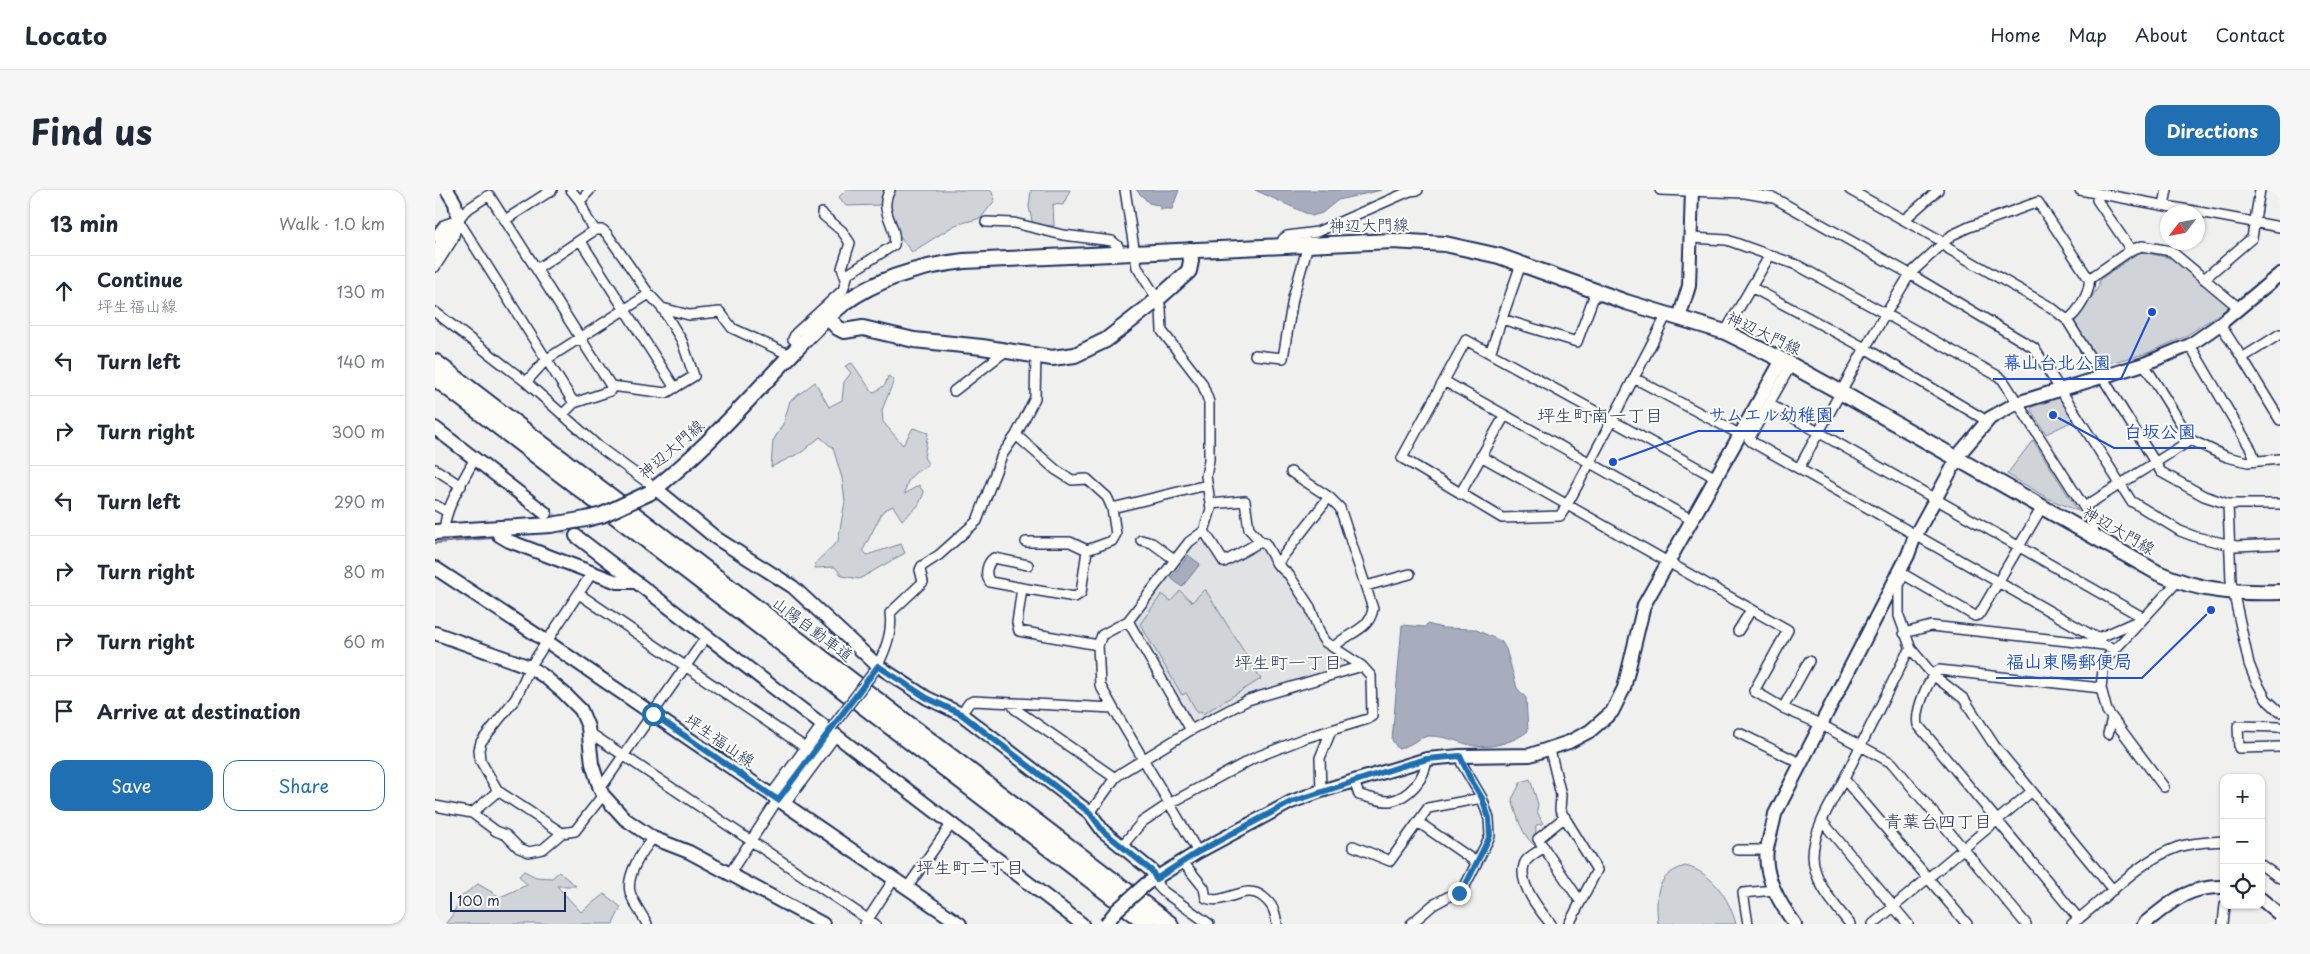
<!DOCTYPE html>
<html lang="en">
<head>
<meta charset="utf-8">
<style>
  body { margin:0; font-family:"Playpen Sans","Klee One",sans-serif; background:#f6f6f7; color:#1f2937 }
  .controls { position:absolute; right:15px; bottom:15px; display:grid; overflow:hidden; border-radius:10px; box-shadow:0 1px 4px #0004 }
  .controls button { width:45px; height:45px; display:grid; place-items:center; padding:0; border:0; border-bottom:1px solid #e0e1e3; background:#fff; color:#1f2937; font:25px sans-serif }
  .compass { position:absolute; left:1725px; top:15px; width:45px; height:45px; border-radius:50%; background:#fff; box-shadow:0 1px 4px #0004; rotate:238deg }
  .scale { position:absolute; left:15px; bottom:12px; width:116px; box-sizing:border-box; padding-left:5px; border:2px solid #1b2f5e; border-top:0; font-size:14px; line-height:18px; white-space:nowrap; color:#1b2f5e; -webkit-text-stroke:4px #fdfcf7; paint-order:stroke }
  .stop { position:absolute; width:15px; height:15px; margin:-11px; border:4px solid #1f6fb2; border-radius:50%; background:#fff }
  .stop.end { background:#1f6fb2; border-color:#fff; box-shadow:0 1px 5px #0008 }
  .list { margin:0; padding:0; list-style:none }
  h2 { display:flex; justify-content:space-between; align-items:center; height:65px; margin:0; padding:0 20px; font-size:21px }
  h2 small { font-size:16px; font-weight:400; color:#747a83 }
  .list li { display:grid; grid-template-columns:32px 1fr auto; gap:15px; align-items:center; box-sizing:border-box; height:70px; padding:0 20px; border-top:1px solid #e0e1e3 }
  .list b { display:block; font-size:19px; white-space:nowrap }
  .list p { margin:0; font-size:16px; white-space:nowrap; color:#747a83 }
  .list em { font-size:16px; font-style:normal; color:#747a83 }
  .actions { display:flex; gap:10px; padding:15px 20px }
  .actions a { flex:1; padding:11px 0; border:1px solid #1f6fb2; border-radius:15px; text-align:center; font-size:18px; color:#1f6fb2 }
  .actions .main { background:#1f6fb2; color:#fff }
  .icon { flex:none; width:28px; height:28px; fill:none; stroke:currentColor; stroke-width:2; stroke-linecap:round; stroke-linejoin:round }
  .map { position:relative; flex:none; width:1845px; height:734px; overflow:hidden; border-radius:15px }
  header { display:flex; align-items:center; gap:30px; box-sizing:border-box; height:70px; padding:0 25px; background:#fff; border-bottom:1px solid #e0e1e3 }
  header strong { font-size:24px }
  nav { display:flex; gap:28px; margin-inline-start:auto; font-size:18px }
  .intro { display:flex; align-items:center; justify-content:space-between; box-sizing:border-box; height:120px; padding:0 30px }
  h1 { margin:0; font-size:35px }
  .button { padding:12px 22px; border-radius:15px; background:#1f6fb2; color:#fff; font-size:18px; font-weight:700 }
  main { display:flex; gap:30px; padding:0 30px }
  aside { flex:1; background:#fff; border-radius:15px; box-shadow:0 1px 4px #0004 }
  .map>svg:first-child { display:block }
  .built { fill:#e0e2e3 }
  .green { fill:#d0d3d8; stroke:#76819b }
  .water { fill:#a7adbd; stroke:#6f7b97 }
  .lines { fill:none; stroke-linecap:round; stroke-linejoin:round }
  .stream { stroke:#6f7b97; stroke-width:2.5 }
  .secondary-tunnel { stroke:#c5c9d1; stroke-width:12; stroke-dasharray:12 6; stroke-linecap:butt }
  .street-casing { stroke:#1b2f5e; stroke-width:12 }
  .secondary-casing { stroke:#1b2f5e; stroke-width:16 }
  .primary-casing { stroke:#1b2f5e; stroke-width:18 }
  .highway-casing { stroke:#1b2f5e; stroke-width:19 }
  .street { stroke:#fdfcf7; stroke-width:9 }
  .secondary { stroke:#fdfcf7; stroke-width:12 }
  .primary { stroke:#fdfcf7; stroke-width:14 }
  .highway { stroke:#fdfcf7; stroke-width:15 }
  .street-bridge-casing { stroke:#1b2f5e; stroke-width:12; stroke-linecap:butt }
  .secondary-bridge-casing { stroke:#1b2f5e; stroke-width:16; stroke-linecap:butt }
  .primary-bridge-casing { stroke:#1b2f5e; stroke-width:18; stroke-linecap:butt }
  .street-bridge { stroke:#fdfcf7; stroke-width:9 }
  .secondary-bridge { stroke:#fdfcf7; stroke-width:12 }
  .primary-bridge { stroke:#fdfcf7; stroke-width:14 }
  .route { stroke:#1f6fb2; stroke-width:6 }
  .labels { text-anchor:middle; stroke-width:4; stroke-linejoin:round; paint-order:stroke }
  .street-label { font-size:16px; fill:#1b2f5e; stroke:#fdfcf7 }
  .neighbourhood-label { font-size:18px; fill:#1b2f5e; stroke:#fdfcf7 }
  .leader { fill:none; stroke:#1d4ed8; stroke-width:2 }
  .callout-dot { fill:#1d4ed8; stroke:#fdfcf7; stroke-width:2 }
  .callout-label { font-size:18px; text-anchor:middle; font-weight:bold; fill:#1d4ed8; stroke:#fdfcf7; stroke-width:4; stroke-linejoin:round; paint-order:stroke }
</style>
</head>
<body>
<header>
<strong>Locato</strong>
<nav><a>Home</a><a>Map</a><a>About</a><a>Contact</a></nav>
</header>
<div class="intro"><h1>Find us</h1><a class="button">Directions</a></div>
<main>
<aside>
<h2>13 min<small>Walk · 1.0 km</small></h2>
<ul class="list">
<li><svg class="icon" aria-label="ahead" viewBox="0 0 24 24"><path d="M12 20V5M6 11l6-6 6 6"/></svg><div><b>Continue</b><p>坪生福山線</p></div><em>130 m</em></li>
<li><svg class="icon" aria-label="left" viewBox="0 0 24 24"><path d="M17 20v-9H6M10 6l-5 5 5 5"/></svg><div><b>Turn left</b></div><em>140 m</em></li>
<li><svg class="icon" aria-label="right" viewBox="0 0 24 24"><path d="M7 20v-9h11M14 6l5 5-5 5"/></svg><div><b>Turn right</b></div><em>300 m</em></li>
<li><svg class="icon" aria-label="left" viewBox="0 0 24 24"><path d="M17 20v-9H6M10 6l-5 5 5 5"/></svg><div><b>Turn left</b></div><em>290 m</em></li>
<li><svg class="icon" aria-label="right" viewBox="0 0 24 24"><path d="M7 20v-9h11M14 6l5 5-5 5"/></svg><div><b>Turn right</b></div><em>80 m</em></li>
<li><svg class="icon" aria-label="right" viewBox="0 0 24 24"><path d="M7 20v-9h11M14 6l5 5-5 5"/></svg><div><b>Turn right</b></div><em>60 m</em></li>
<li><svg class="icon" aria-label="arrive" viewBox="0 0 24 24"><path d="M6 21V4h12l-3 4 3 4H6"/></svg><div><b>Arrive at destination</b></div></li>
</ul>
<div class="actions"><a class="main">Save</a><a>Share</a></div>
</aside>
<div class="map">
<svg width="1845" height="734" viewBox="0 0 1845 734">
  <rect width="100%" height="100%" fill="#f0f0ee"/>
  <filter id="ink" filterUnits="userSpaceOnUse"><feTurbulence type="fractalNoise" baseFrequency=".02" numOctaves="2"/><feDisplacementMap in="SourceGraphic" scale="10" xChannelSelector="R" yChannelSelector="G"/><feConvolveMatrix kernelMatrix="1 2 1 2 8 2 1 2 1" color-interpolation-filters="sRGB"/></filter>
  <g filter="url(#ink)">
    <path class="built" d="M765,347L769,348L787,377L822,356H827L833,370L852,388L872,420L884,453L909,469V475L811,506L779,521L760,533H757L695,432L755,354Z"/>
    <path class="green" d="M411,0H556L560,10L546,28L520,35L477,62L467,50L452,24L451,0L445,15L411,16L404,7Z
      M596,0H635L628,15L618,14L619,36L598,35L594,17Z
      M1708,62L1739,69L1795,117L1749,147L1710,164L1665,175L1639,133L1664,96V90L1703,63Z
      M417,173L438,203L450,195L453,186L459,190L447,220L448,232L468,255L478,238L493,243L489,267L494,275C480,282 471,287 470,304L484,295L489,303L483,316L467,330L458,316L448,321L428,360L432,365L466,354L470,363L424,389L407,386L400,377L380,378V373L403,351L410,311L407,288L398,258L385,247L367,262L336,277L338,251L349,232L355,211L380,192L394,217L407,210L409,192L416,183L410,176Z
      M1623,208L1626,209L1640,230L1611,244L1596,220L1597,217Z
      M1598,250L1643,321L1614,309L1572,284Z
      M770,399L826,489L768,524L766,521L763,523L751,503L747,505L705,434L727,404L736,411L745,401L757,412Z
      M1095,589L1103,614L1102,621L1108,634L1101,635L1100,656C1086,644 1082,626 1077,609L1086,592Z
      M1250,676C1277,682 1294,708 1301,734H1223C1221,706 1219,686 1250,676Z
      M89,681L101,687L117,688L124,682L141,696H122L146,722L169,704L186,717L178,734H10L16,727L27,706L43,694L65,707L92,695L84,686Z"/>
    <path class="water" d="M701,0H744L737,19H726L723,15L714,13Z
      M820,0H947L903,10L887,23L877,26Z
      M753,365L765,374L747,397L736,388Z
      M992,434L1007,438L1039,439L1066,451L1071,459L1082,498L1091,508L1093,541C1080,552 1053,560 1035,555C1021,551 1010,546 994,546C984,547 974,557 963,559L957,550L967,435L990,437Z"/>
    <g class="lines">
      <path class="stream" d="M0,353L54,348"/>
      <path class="secondary-tunnel" d="M110,323L141,346"/>
      <defs>
        <path id="street" d="M136,0L145,11
          M155,0L145,11L152,28L160,40H168L172,44L214,104
          M690,0L702,77L723,110L726,118L727,141L767,193L774,212V270L771,286L776,319L769,341L754,352L693,431
          M1225,0L1310,3L1339,8L1475,84L1599,158L1696,311L1745,341L1761,347L1801,356L1845,354
          M1415,0L1503,49L1514,59L1617,118L1632,130L1726,282L1769,306L1793,314H1845
          M1645,0L1845,37
          M1663,4L1662,10L1696,60
          M1729,15L1732,0
          M387,23L389,26L407,41L415,53L407,78L411,89
          M70,30L117,0
          M1469,30L1503,0
          M551,32L579,33L628,45L677,51L683,56L684,64
          M0,47L9,35L23,30L139,213L128,224
          M1256,48L1292,50L1362,75L1563,186L1568,190L1649,317L1658,335L1657,344
          M145,50L240,198
          M847,56L848,49L852,46L882,42L975,1L983,0
          M0,77L18,49L23,30L30,21L54,5L176,196L231,203L259,186L247,151L227,118
          M102,79L160,40
          M1769,89L1817,48L1825,0
          M1316,97L1430,158L1552,231
          M0,122L91,192L164,257L220,298
          M1232,124C1199,188 1166,252 1132,315L1125,326L1067,328L967,268L1031,150L1281,288
          M1067,129L1142,152L1161,101
          M1632,130C1642,124 1656,102 1654,89L1696,60L1707,56L1736,61L1804,118
          M1785,134L1807,168L1845,144
          M1290,142L1335,65
          M365,155L358,149L361,143L408,100L413,84L459,55C463,34 442,22 455,0
          M1755,155L1817,261L1820,271
          M1055,163L1086,74
          M820,165L848,168L858,108L873,55
          M1807,168L1845,230
          M1709,174L1756,250L1792,267L1813,272L1845,269
          M1356,175L1314,249L1317,252L1658,446L1666,447L1709,428L1743,391
          M1199,188L1306,245
          M1009,191L1257,330
          M91,192L112,169L214,104L227,118L254,125L285,122L297,138L355,165
          M519,201L572,160
          M139,213L175,201L176,196
          M1334,214L1709,428L1673,467L1668,480L1666,498L1672,521L1729,597
          M581,245L621,280L637,290L652,289L672,307L677,318
          M1046,266L1353,440L1319,501L1348,518L1385,534L1457,573L1591,734
          M1364,278L1430,158L1475,84L1517,45L1534,37L1603,12L1654,89
          M0,279L26,296
          M856,282L894,307L905,318L938,419C934,441 913,442 899,457
          M1025,304L1070,225
          M775,314L810,311L814,339L826,352
          M1793,314L1796,391L1814,474L1820,489L1831,509L1845,522
          M0,315L13,322
          M1649,317L1756,250
          M10,341C7,322 31,286 40,268
          M769,341L789,372L823,353H830L842,374L854,385L875,417L886,446L890,452L927,476
          M706,350L717,353L739,369
          M591,352H635L652,360L677,351L681,344L677,318L772,295
          M842,374L894,307
          M593,375L559,368C552,373 549,384 555,392L587,398L582,433L584,441L663,455
          M1468,384L1464,396V426L1476,459L1498,485L1529,509L1559,555L1678,700
          M1468,384L1540,426L1544,425L1607,317
          M931,396L975,384
          M587,398L640,407L646,403L652,360
          M144,404L371,558
          M1303,441L1316,420
          M1469,443L1496,436L1669,455L1680,459
          M440,480C449,464 458,442 455,423L488,392L485,380L487,376L504,365L542,331L567,265L581,245L600,208L601,165
          M576,513L580,519L680,588
          M678,518L665,495L663,455L667,445L693,431L756,540
          M1348,518L1374,471
          M526,524L534,513L538,511L678,518L763,662
          M1845,537L1803,536L1804,558L1845,557
          M155,543L440,734
          M1304,543L1365,573
          M1673,544L1677,528
          M1115,560L1126,605L1125,620L1162,680L1134,734
          M1409,589L1532,734
          M919,591L924,605C933,607 947,612 955,611C975,607 990,588 992,569
          M165,599L271,447
          M886,601L885,568L896,541
          M336,605L387,535
          M350,614L401,545
          M0,616L37,623L61,641L71,645L84,658L94,662L108,659L127,643L140,641L168,605
          M37,623L63,601
          M655,623L680,588L686,583L756,540L813,510L927,476L936,486L937,526L933,529L870,548L819,568L734,614L707,632L687,656
          M1130,627L1103,649L1145,711
          M1387,631L1473,734
          M983,632L1041,672
          M127,643L63,601L45,570L44,560L46,552L81,508L95,477L157,383
          M918,656L955,671L993,618L1047,608
          M1109,657C1103,662 1091,667 1089,675C1083,694 1105,721 1116,734
          M1302,660H1332
          M748,672L769,698L771,708C790,716 810,692 828,707C838,715 840,721 842,734
          M1826,675L1845,688
          M295,683L343,609L397,537
          M721,689L723,696L729,702L774,734
          M472,698L517,633
          M1644,729L1483,535C1480,521 1493,488 1504,480L1666,498
          M212,734C207,724 198,713 195,702C191,684 208,660 218,648
          M430,734L459,689
          M976,734L998,715L1029,698L1055,646L1054,629L1047,608L1027,574L1025,566
          M1313,734L1308,703L1339,700
          M1415,734C1399,714 1378,692 1378,665C1379,639 1396,613 1408,591C1429,549 1450,507 1471,465L1476,459
          M1438,734L1596,602
          M1637,734C1671,709 1702,671 1743,657C1758,652 1773,652 1789,651
          M1788,734L1790,715"/>
        <path id="secondary" d="M0,63L23,30L20,13L12,0
          M1244,128L1254,96L1257,0
          M0,238L110,323
          M220,298L281,348L358,397L443,476L492,508L526,524L655,623L668,641L717,681L721,689
          M64,338V345L74,351L182,392H200
          M141,346L390,537
          M0,378L111,451L525,734
          M0,443L95,477L110,487L129,503L146,520L153,537L157,574L165,599L168,605L190,629L218,648L254,662L388,734
          M398,543L647,734
          M711,694L763,662L856,612L886,601L992,569L1025,566L1095,565L1134,552L1155,541L1177,522L1189,498L1209,415L1347,170
          M1826,709L1845,725
          M1360,734C1345,714 1328,685 1332,659C1334,647 1338,636 1340,624L1473,365L1480,346L1526,262L1555,228L1582,213L1709,174L1755,155L1785,134L1845,84
          M1709,734C1736,712 1752,696 1789,697"/>
        <path id="primary" d="M393,128L403,138L409,141L428,138L479,150L547,157L617,168L640,165L671,150L716,115L754,81L756,71L755,60
          M214,303C265,265 307,216 351,170C369,151 387,131 408,114C443,88 486,76 529,71L957,51L1010,54L1064,66L1191,112L1290,142L1347,170L1407,203L1723,383C1766,402 1799,403 1845,402
          M0,342L116,335L151,329"/>
        <path id="highway" d="M0,172L735,734
          M0,188L713,734"/>
      </defs>
      <use href="#street" class="street-casing"/>
      <use href="#secondary" class="secondary-casing"/>
      <use href="#primary" class="primary-casing"/>
      <use href="#highway" class="highway-casing"/>
      <use href="#street" class="street"/>
      <use href="#secondary" class="secondary"/>
      <use href="#primary" class="primary"/>
      <use href="#highway" class="highway"/>
      <defs>
        <path id="street-bridge" d="M397,537L440,480"/>
        <path id="secondary-bridge" d="M671,734L682,720L711,694"/>
        <path id="primary-bridge" d="M151,329L167,325L214,303"/>
      </defs>
      <use href="#street-bridge" class="street-bridge-casing"/>
      <use href="#secondary-bridge" class="secondary-bridge-casing"/>
      <use href="#primary-bridge" class="primary-bridge-casing"/>
      <use href="#street-bridge" class="street-bridge"/>
      <use href="#secondary-bridge" class="secondary-bridge"/>
      <use href="#primary-bridge" class="primary-bridge"/>
    </g>
  </g>
  <g class="lines" filter="url(#ink)">
    <path class="route" d="M218,524L343,610L443,476L492,508L526,524L655,623L668,641L717,681L721,689L763,662L856,612L967,576L992,569L1025,566L1035,588L1047,608L1054,628L1055,646L1029,698L1024,703"/>
  </g>
  <g class="labels">
    <g class="street-label">
      <text transform="translate(934 35) rotate(-1)" y="6">神辺大門線</text>
      <text transform="translate(1329 143) rotate(25)" y="6">神辺大門線</text>
      <text transform="translate(236 259) rotate(-41)" y="6">神辺大門線</text>
      <text transform="translate(1684 340) rotate(30)" y="6">神辺大門線</text>
      <text transform="translate(378 439) rotate(37)" y="6">山陽自動車道</text>
      <text transform="translate(285 550) rotate(34)" y="6">坪生福山線</text>
    </g>
    <g class="neighbourhood-label">
      <text x="1165" y="232">坪生町南一丁目</text>
      <text x="853" y="479">坪生町一丁目</text>
      <text x="1503" y="638">青葉台四丁目</text>
      <text x="535" y="684">坪生町二丁目</text>
    </g>
  </g>
  <path class="leader" d="M1717 122L1686 189H1558M1178 272L1263 241H1409M1618 225L1679 258H1771M1776 420L1707 488H1561"/>
  <g class="callout-dot">
    <circle cx="1717" cy="122" r="5"/>
    <circle cx="1178" cy="272" r="5"/>
    <circle cx="1618" cy="225" r="5"/>
    <circle cx="1776" cy="420" r="5"/>
  </g>
  <g class="callout-label">
    <text x="1622" y="179">幕山台北公園</text>
    <text x="1336" y="231">サムエル幼稚園</text>
    <text x="1725" y="248">白坂公園</text>
    <text x="1634" y="478">福山東陽郵便局</text>
  </g>
</svg>
<div class="controls">
<button>+</button>
<button>−</button>
<button><svg class="icon" aria-label="locate" viewBox="0 0 24 24"><circle cx="12" cy="12" r="6"/><path d="M12 2v4M12 18v4M2 12h4M18 12h4"/></svg></button>
</div>
<svg class="compass" viewBox="-18 -18 36 36"><path d="M0-13l5 13h-10z" fill="#e53935"/><path d="M0 13l5-13h-10z" fill="#747a83"/></svg>
<div class="scale">100 m</div>
<div class="stop" style="left:218px;top:524px"></div>
<div class="stop end" style="left:1024px;top:703px"></div>
</div>
</main>
</body>
</html>
